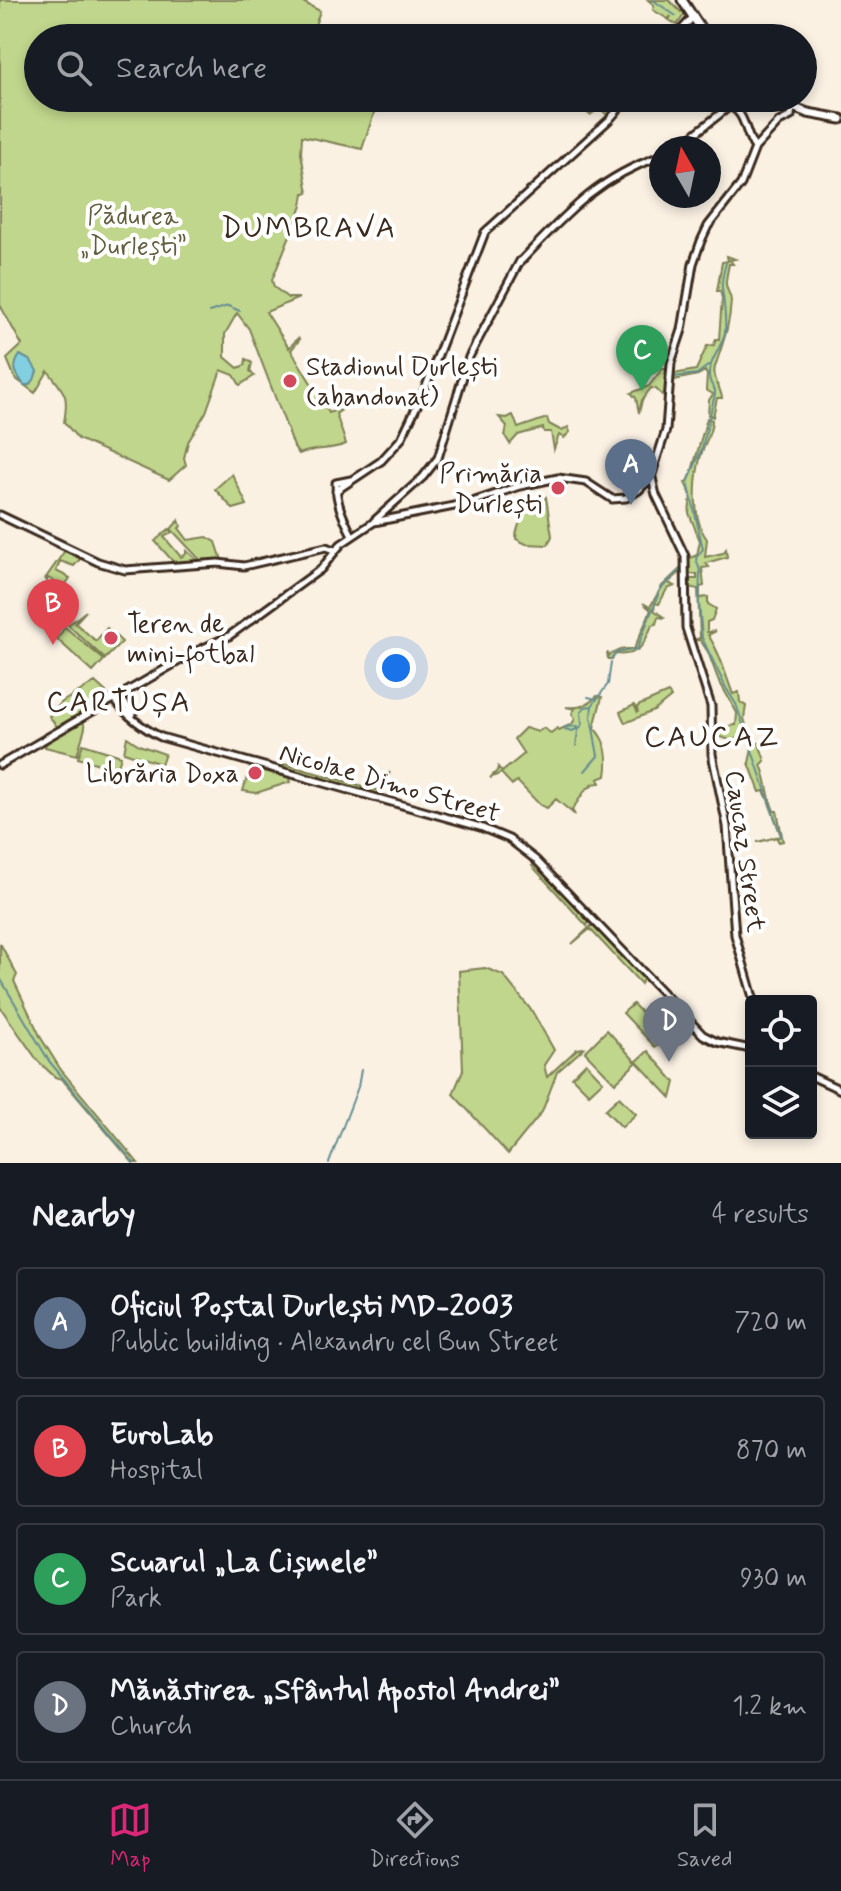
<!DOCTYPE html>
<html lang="en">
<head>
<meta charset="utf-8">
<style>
  body { margin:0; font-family:Mynerve,sans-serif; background:#242831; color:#f1f3f6 }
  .controls { position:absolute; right:24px; bottom:24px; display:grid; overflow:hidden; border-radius:8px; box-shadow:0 4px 12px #0003 }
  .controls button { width:72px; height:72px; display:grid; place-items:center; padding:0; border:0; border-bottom:2px solid #363941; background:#171b24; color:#f1f3f6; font:40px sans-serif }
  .compass { position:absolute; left:649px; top:136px; width:72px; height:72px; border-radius:50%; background:#171b24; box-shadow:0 4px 12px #0003; rotate:351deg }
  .you { position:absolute; left:396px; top:668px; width:28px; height:28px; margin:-20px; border:6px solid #fff; border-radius:50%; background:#1a73e8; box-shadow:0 0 0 12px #1a73e833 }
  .badge { display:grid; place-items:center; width:52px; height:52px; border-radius:50%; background:#db2777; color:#fff; font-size:26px; font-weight:700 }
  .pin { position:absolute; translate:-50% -66px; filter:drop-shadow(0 2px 4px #0008) }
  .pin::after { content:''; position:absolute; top:42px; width:28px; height:24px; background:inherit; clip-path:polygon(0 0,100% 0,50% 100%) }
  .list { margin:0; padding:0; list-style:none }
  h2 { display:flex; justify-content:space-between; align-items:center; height:104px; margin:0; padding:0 32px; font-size:34px }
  h2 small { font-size:26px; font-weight:400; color:#9ea1a6 }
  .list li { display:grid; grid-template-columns:52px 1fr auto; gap:24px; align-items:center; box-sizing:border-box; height:112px; margin:0 16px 16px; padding:0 16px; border:2px solid #363941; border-radius:8px }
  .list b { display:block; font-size:30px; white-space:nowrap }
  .list p { margin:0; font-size:26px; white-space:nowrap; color:#9ea1a6 }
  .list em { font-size:26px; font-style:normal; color:#9ea1a6 }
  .icon { flex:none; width:44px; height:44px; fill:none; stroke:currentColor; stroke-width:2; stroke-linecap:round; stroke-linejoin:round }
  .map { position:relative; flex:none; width:841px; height:1163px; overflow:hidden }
  .search { position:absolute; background:#171b24; box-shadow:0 4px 12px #0003; left:24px; right:24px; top:24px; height:88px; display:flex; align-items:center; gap:20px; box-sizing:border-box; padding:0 28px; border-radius:44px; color:#9ea1a6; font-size:30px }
  .sheet { height:616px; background:#171b24 }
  nav { display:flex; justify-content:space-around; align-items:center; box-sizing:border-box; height:112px; border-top:2px solid #363941; background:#171b24; font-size:22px; color:#9ea1a6 }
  nav a { display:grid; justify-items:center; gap:4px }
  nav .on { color:#db2777 }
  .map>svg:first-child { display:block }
  .green { fill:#c0d68c; stroke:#7e8055; stroke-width:2 }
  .water { fill:#82cfe1; stroke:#668d93; stroke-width:2 }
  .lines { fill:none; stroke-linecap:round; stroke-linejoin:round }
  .stream { stroke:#668d93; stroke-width:2 }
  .tertiary-casing { stroke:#3b2a1e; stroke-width:11 }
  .primary-casing { stroke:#3b2a1e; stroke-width:13 }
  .tertiary { stroke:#fff; stroke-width:5 }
  .primary { stroke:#fff; stroke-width:7 }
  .poi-dot { fill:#d1495b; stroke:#fff; stroke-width:3 }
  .labels { text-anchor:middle; stroke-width:8; stroke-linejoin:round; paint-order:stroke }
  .park-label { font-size:26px; fill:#635e3f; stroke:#fff }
  .poi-label { font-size:26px; fill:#3b2a1e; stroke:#fff; text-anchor:start }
  .street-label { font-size:26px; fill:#3b2a1e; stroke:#fff }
  .quarter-label { font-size:30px; letter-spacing:2px; fill:#3b2a1e; stroke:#fff }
</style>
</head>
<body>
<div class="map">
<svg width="841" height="1163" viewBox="0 0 841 1163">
  <rect width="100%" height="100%" fill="#faf1e3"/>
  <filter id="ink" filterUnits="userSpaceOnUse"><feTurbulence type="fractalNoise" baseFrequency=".0125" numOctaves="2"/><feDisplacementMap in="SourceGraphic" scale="16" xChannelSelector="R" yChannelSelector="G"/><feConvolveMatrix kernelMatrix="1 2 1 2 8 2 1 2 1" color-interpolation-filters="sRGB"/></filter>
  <g filter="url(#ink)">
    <path class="green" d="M0,0H299L320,11L313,31L325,38H38V98H379L362,149L302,136L301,153L308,193H304L302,206L272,280L274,287L288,298H299L266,312L289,348L298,338L300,339L291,350L329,413L350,404L336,414L346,444C329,451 315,447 299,454L295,449L249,329L237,313L225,334V357L238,368L245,365L246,359L252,363L250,371L254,376L240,385L234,375L221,370L206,412L188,442L184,458L186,465L169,480L78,439L64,422C69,394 65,393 48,371L35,393L15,378L7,359L22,345L0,305Z
      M648,0H669L681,12L683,10L686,12L677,25L669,20L671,16L668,19L653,10L654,5Z
      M569,98H598L606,109L626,98L609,117L600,108L590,115Z
      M727,256L735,259L730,260L733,264H729C728,270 726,277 726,283C726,290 731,295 731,301C730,326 722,345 715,367C712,378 721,388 722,398H717L713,417L708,415L709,400L713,394L706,390L707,375L705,371L698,375L674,380L673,374L696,370L707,346L714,345L716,339H719L722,298L720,291H717L722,262L728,261Z
      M662,369H667L666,399L656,389L651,388L642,400L639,413L636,398L631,393L649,386Z
      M513,415L518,428L547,418L549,424L562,431L568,427L570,432L564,438L559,435L554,449L551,432H544L543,428L518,435L510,444L505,436L507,426L499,417L507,418Z
      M707,418L712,420C712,432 705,443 701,455C694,480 692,520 707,539L705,557L723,553L726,549L727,557L706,563L709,567L702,568L704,586L700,587V598L708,597V604L716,609L712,620L707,622V632L716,631L708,635C720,652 725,674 733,694L739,692L740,702L746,706L744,718L749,736L730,740L717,736V734L729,726L736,725L737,713L718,679L708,652L700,640L690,641L700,638L698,589L688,587V579H697V574H689L688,559L697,555L700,541L689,513L691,495L685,483L690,478Z
      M232,474L247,505L233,509L215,489Z
      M546,497L552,536L548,545L526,544L516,539C516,521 530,505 546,497Z
      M179,520L181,526L179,528L188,540L207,537L216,542L222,560L202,562L171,529Z
      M169,529L172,532L164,537L181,557L186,554V550L199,562L176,565L155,541Z
      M66,549L81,558L74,566L60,561L56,571L70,578L64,587L48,578L47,581L45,579Z
      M684,565L685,568L668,583L675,586L667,589L659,604L655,603L654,610L665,618L658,617L656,624L652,625C645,643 640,657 616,654L612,659H608L607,652L609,655L622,649H634L651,610L643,603L650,607L662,586Z
      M86,611L75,623L96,641L107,628L122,642L105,659L68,625Z
      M65,627L104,660L93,672L57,639Z
      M95,682L106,692L90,705L92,711L59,729L49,716L62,702Z
      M668,693L671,697L654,711L625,723L620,712L634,705L638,713L637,707L640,705Z
      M597,696L602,697L594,728C607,741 609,757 606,776L598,779L600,783L591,784L592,786L586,789L572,810L575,815L556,799L547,808L540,805L517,781L512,785L501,773L490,778L497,771L498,767L502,772L524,754L514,739L525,728L538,732L543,728L551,733L557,728L559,730L572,724L575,719L572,713L575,709L566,707C578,708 586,707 597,696Z
      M83,721L85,728L77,755L45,747L46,743L37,747Z
      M127,737L139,745L165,754L161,764L124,752Z
      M750,739L755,744L759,743L765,761L761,765C768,780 767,795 774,811H777L783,841L779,842L776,837L759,842H757L781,836L767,797L764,791L760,792L749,763L752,748L748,740Z
      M83,744L121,756L117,769L78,758Z
      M280,763L377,790L390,772L378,796L277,768Z
      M251,765L288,775L290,782L256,793L243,791Z
      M536,863L589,920L587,926L532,866Z
      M593,924L644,977L641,984L590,929L572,944Z
      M0,943L17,975L14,981L41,1038L61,1070L138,1163H133L62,1079L55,1077L38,1061L0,1007Z
      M485,968L503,975L532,1011L554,1050L544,1065L547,1077L577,1049L584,1048L557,1072L542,1112L508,1154L453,1094L463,1070L459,971Z
      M633,1004L646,1017L649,1014L651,1017L649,1020L663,1034L659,1038L662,1042L655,1047L623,1013Z
      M607,1030L636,1062L648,1051L675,1082L671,1098L637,1062L615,1083L585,1052Z
      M586,1063L603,1081L589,1094L572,1077Z
      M619,1097L636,1114L622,1127L605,1110Z"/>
    <path class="water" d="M20,355L31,361L37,371L34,380L29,385H24C16,374 11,368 20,355Z"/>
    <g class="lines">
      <path class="stream" d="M653,0L676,16
        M726,263C724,271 721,280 722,288C724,302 726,318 725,332C722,351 698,370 715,390V394L702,448L688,482L703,549L696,558L700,571L699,602L702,638L726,688L736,704L782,838
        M209,312L228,306L240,311
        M673,377L697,374L709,365
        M611,659L616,653L637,649L660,590L683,567
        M588,697L596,699
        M582,724L581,712L585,707L592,706
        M565,727L578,726
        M565,729L572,731L579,728
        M576,746L578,731L581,726
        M585,771L598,756L591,717L592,706L608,684L611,662
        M0,978L49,1061L134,1163
        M329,1163L358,1087L361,1070"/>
      <defs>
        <path id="tertiary" d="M674,38L693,17
          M677,148L730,106C747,114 744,134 755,148
          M520,262C566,214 597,178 661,156
          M652,478L656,495L685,556L686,628L711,706L712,754L727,826L735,935L754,1001
          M351,480L336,483C336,502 343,518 352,535
          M336,491L381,461L401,439L425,389L485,232L609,120L628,98
          M0,515L98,562L125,570L218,563L244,566L326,547L335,550
          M374,521L423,477L438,458L469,357L520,261
          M120,697L133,714
          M115,700C124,714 146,730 161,737L480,827L509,839L536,860L703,1035L717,1042L751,1049
          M0,765L193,653L229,636L321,569L341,544L374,522L469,503L520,486L558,478L586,482L612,499L626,498L639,490L651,477L666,430L671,363L682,330L693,264L701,241L708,226L741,184L755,148L779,122L791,116L792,107
          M811,1076L841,1090"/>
        <path id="primary" d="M682,0L707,38
          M769,98L808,113L841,119"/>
      </defs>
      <use href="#tertiary" class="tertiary-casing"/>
      <use href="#primary" class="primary-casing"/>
      <use href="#tertiary" class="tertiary"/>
      <use href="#primary" class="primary"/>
    </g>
  </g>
  <g class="poi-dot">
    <circle cx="290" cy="381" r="8"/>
    <circle cx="558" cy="488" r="8"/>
    <circle cx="111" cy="638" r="8"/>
    <circle cx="255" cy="773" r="8"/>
  </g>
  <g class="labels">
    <g class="park-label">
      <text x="133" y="224">Pădurea<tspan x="133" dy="30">„Durlești”</tspan></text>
    </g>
    <g class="poi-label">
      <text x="306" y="375">Stadionul Durlești<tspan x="306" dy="30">(abandonat)</tspan></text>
      <text x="542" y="482" text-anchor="end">Primăria<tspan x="542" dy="30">Durlești</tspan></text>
      <text x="127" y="632">Teren de<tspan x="127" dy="30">mini-fotbal</tspan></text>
      <text x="239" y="782" text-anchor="end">Librăria Doxa</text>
    </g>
    <g class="street-label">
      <text transform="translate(390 782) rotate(16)" y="9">Nicolae Dimo Street</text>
      <text transform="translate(746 851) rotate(82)" y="9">Caucaz Street</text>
    </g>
    <g class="quarter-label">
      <text x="309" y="237">DUMBRAVA</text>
      <text x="119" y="711">CARTUȘA</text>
      <text x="712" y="746">CAUCAZ</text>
    </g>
  </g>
</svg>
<div class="controls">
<button><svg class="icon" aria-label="locate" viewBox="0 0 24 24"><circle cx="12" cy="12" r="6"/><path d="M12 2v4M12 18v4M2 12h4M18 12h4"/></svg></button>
<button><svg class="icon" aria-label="layers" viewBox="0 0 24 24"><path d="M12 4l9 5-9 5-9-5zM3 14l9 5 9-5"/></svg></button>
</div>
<svg class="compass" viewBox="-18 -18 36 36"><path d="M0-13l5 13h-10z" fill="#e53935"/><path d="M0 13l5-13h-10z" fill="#9ea1a6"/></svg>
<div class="you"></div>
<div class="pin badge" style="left:631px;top:505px;background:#5c6f8a">A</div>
<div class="pin badge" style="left:53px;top:645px;background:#e0444e">B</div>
<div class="pin badge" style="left:642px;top:391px;background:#2e9e5b">C</div>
<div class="pin badge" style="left:669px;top:1062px;background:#6b7280">D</div>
<div class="search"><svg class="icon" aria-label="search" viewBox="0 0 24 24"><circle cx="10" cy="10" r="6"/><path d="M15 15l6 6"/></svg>Search here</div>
</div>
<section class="sheet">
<h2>Nearby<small>4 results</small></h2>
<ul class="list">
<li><span class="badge" style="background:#5c6f8a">A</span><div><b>Oficiul Poștal Durlești MD-2003</b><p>Public building · Alexandru cel Bun Street</p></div><em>720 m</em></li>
<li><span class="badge" style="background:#e0444e">B</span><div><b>EuroLab</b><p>Hospital</p></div><em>870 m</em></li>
<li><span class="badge" style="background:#2e9e5b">C</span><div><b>Scuarul „La Cișmele”</b><p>Park</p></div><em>930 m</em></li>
<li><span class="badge" style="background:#6b7280">D</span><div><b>Mănăstirea „Sfântul Apostol Andrei”</b><p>Church</p></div><em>1.2 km</em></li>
</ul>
</section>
<nav>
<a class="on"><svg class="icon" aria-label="map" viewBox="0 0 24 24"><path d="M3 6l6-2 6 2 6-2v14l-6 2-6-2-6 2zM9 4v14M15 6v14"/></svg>Map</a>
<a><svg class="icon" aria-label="directions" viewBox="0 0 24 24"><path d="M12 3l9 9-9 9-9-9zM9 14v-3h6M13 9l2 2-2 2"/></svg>Directions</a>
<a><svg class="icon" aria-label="saved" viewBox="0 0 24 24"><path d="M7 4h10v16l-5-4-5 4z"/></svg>Saved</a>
</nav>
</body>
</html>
